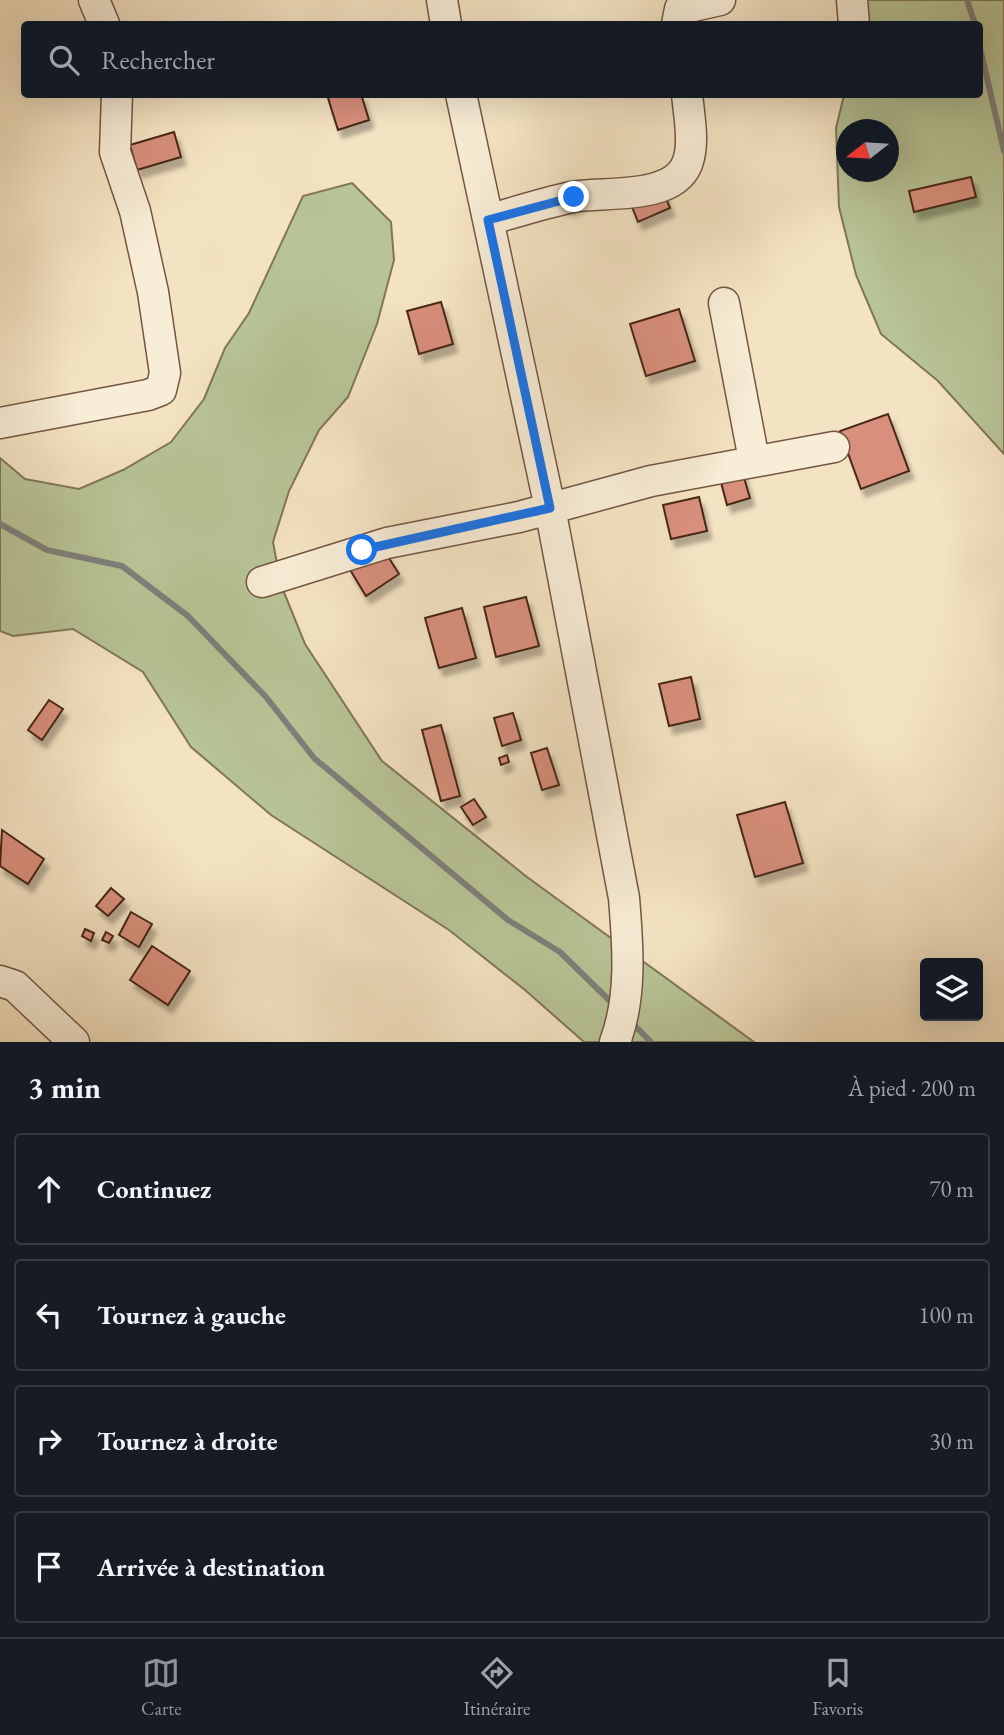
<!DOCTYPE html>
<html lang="fr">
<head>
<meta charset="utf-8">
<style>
  body { margin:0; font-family:"EB Garamond",serif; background:#20242c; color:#f1f3f6 }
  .controls { position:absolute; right:21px; bottom:21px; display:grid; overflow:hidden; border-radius:7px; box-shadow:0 7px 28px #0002 }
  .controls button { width:63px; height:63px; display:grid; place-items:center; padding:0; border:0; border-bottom:2px solid #363941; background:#171b24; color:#f1f3f6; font:35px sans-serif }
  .compass { position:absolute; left:836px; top:119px; width:63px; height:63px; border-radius:50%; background:#171b24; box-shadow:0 7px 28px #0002; rotate:253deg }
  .stop { position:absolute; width:21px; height:21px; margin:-16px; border:5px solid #1a73e8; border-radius:50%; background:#fff }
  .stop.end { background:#1a73e8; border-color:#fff; box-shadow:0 2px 7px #0008 }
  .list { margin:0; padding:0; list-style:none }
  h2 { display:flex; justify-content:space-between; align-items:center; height:91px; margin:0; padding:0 28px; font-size:30px }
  h2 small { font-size:23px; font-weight:400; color:#9ea1a6 }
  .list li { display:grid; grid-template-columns:46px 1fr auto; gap:21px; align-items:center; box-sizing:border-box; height:112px; margin:0 14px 14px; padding:0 14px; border:2px solid #363941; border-radius:7px }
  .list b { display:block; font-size:26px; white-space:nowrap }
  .list em { font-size:23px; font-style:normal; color:#9ea1a6 }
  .icon { flex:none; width:38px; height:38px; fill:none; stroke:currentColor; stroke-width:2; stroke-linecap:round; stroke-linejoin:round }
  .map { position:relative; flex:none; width:1004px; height:1042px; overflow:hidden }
  .search { position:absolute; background:#171b24; box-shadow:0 7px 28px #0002; left:21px; right:21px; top:21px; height:77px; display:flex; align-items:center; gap:18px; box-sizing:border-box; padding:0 24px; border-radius:7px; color:#9ea1a6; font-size:26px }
  .sheet { height:595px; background:#171b24 }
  nav { display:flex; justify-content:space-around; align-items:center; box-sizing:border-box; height:98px; border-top:2px solid #363941; background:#171b24; font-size:19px; color:#9ea1a6 }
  nav a { display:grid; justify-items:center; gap:4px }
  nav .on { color:#8c9099 }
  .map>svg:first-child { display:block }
  .green { fill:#b8c496; stroke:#807658; stroke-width:2; fill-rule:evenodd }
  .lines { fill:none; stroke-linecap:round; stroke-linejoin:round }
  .stream { stroke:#7d807b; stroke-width:6 }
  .building { fill:#d88f7b; stroke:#472719; stroke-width:2; filter:url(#shadow) }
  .minor-casing { stroke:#725643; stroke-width:33 }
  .minor { stroke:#f8edd7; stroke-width:30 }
  .route { stroke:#1a73e8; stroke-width:9 }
</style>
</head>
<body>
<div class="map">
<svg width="1004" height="1042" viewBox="0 0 1004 1042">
  <defs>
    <filter id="shadow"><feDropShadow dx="4.5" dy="8" stdDeviation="2" flood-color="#0004"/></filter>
  </defs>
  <rect width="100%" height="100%" fill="#f4e3c2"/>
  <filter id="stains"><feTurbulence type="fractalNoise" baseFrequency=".00286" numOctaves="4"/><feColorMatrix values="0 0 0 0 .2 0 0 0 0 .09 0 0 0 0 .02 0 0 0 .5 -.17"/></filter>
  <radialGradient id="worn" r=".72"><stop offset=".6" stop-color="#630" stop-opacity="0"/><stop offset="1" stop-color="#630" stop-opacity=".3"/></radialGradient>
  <path class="green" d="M866,0H1004V454L938,381L881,334L856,275L839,207L836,128L844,95L979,94V24H862ZM846,130H888V172H846Z
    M352,183L391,222L394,260L377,324L348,397L319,430L289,491L273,542L281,585L305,644L382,761L527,877L754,1042H584L525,990L449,930L271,815L191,747L143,672L73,629L13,636L0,631V458L25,479L79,489L123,470L171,442L204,399L225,348L249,313L303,196Z"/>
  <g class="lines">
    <path class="stream" d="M967,0L975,24
      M979,44L1004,151
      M0,524L47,550L122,566L188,616L266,697L314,758L508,920L560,952L614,1005
      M632,1023L651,1042"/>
  </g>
  <path class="building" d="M337,94H361L369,120L338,130L328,98Z
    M174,132L181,157L137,170L130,145Z
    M971,177L976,197L914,212L909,191Z
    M661,186L670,208L638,222L629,199Z
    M441,302L453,344L419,354L407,311Z
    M679,309L695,361L646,376L630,324Z
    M888,414L909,471L861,489L840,431Z
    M740,464L750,498L727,505L718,471Z
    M699,497L707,531L671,539L663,505Z
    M382,547L399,574L366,596L349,568Z
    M526,597L539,646L496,657L484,607Z
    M462,608L476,658L439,668L425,618Z
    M691,677L700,719L669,726L659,684Z
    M49,700L63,709L42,740L28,730Z
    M513,713L521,740L502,746L494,718Z
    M441,725L460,796L441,801L422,730Z
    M547,748L559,785L542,790L531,753Z
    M507,755L509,762L501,765L499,758Z
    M474,799L486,817L473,825L461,807Z
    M785,802L803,863L755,877L737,815Z
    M2,830L44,859L28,884L0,866Z
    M111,888L124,899L108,916L96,906Z
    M131,912L152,924L139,947L119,935Z
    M85,929L94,933L91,941L82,936Z
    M106,932L113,936L109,943L102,940Z
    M152,946L190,971L168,1005L130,980Z"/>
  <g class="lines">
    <defs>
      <path id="minor" d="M94,0L104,24
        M442,0L446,24
        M852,0L854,24
        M677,24L680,9L720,0
        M461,94L550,508L624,898C628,946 632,997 615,1042
        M488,220C516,212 544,203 572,197C602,191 672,201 687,164C695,144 689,116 687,94
        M724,303L754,460
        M0,423L148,395L161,390L165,373L153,292L135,211L115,152L117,94
        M262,582L387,543L519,517L651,481L834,447
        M0,981L15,986L74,1042"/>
    </defs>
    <use href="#minor" class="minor-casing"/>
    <use href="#minor" class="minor"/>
  </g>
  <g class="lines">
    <path class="route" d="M362,550L550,508L488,220L574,197"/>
  </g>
  <rect width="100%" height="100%" filter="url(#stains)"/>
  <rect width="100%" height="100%" fill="url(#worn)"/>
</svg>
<div class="controls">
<button><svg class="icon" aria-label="layers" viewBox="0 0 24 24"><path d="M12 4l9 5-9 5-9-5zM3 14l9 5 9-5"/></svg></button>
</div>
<svg class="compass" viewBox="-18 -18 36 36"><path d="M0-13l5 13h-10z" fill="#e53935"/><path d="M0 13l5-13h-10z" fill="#9ea1a6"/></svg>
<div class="stop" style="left:362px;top:550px"></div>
<div class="stop end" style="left:574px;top:197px"></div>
<div class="search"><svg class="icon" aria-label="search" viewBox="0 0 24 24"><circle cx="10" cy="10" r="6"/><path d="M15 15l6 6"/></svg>Rechercher</div>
</div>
<section class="sheet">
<h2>3 min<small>À pied · 200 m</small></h2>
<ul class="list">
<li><svg class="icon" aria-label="ahead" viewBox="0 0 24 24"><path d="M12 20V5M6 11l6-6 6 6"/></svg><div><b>Continuez</b></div><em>70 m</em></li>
<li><svg class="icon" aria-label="left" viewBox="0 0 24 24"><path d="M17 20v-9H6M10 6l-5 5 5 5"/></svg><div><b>Tournez à gauche</b></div><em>100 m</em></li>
<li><svg class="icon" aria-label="right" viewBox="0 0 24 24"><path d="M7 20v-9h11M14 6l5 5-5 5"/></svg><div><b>Tournez à droite</b></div><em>30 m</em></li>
<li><svg class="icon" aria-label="arrive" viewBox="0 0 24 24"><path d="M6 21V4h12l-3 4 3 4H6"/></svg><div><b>Arrivée à destination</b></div></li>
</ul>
</section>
<nav>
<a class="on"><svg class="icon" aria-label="map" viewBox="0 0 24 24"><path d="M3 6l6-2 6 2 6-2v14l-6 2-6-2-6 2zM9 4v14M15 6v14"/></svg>Carte</a>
<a><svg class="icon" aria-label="directions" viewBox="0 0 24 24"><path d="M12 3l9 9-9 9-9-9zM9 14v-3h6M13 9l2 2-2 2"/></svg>Itinéraire</a>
<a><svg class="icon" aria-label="saved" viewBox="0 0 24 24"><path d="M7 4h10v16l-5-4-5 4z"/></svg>Favoris</a>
</nav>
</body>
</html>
